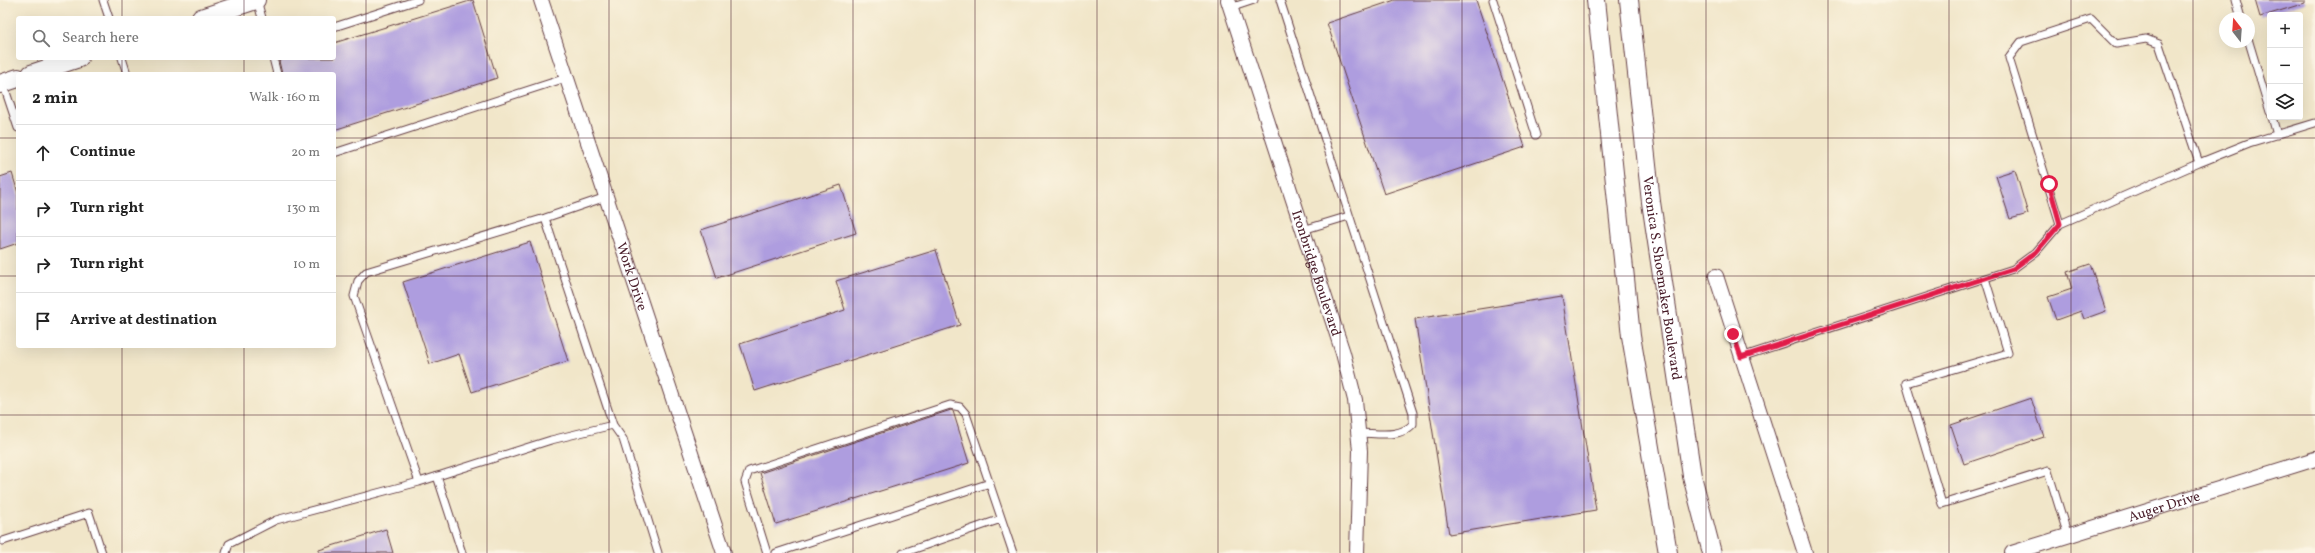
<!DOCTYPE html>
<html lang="en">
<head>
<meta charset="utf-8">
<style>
  body { margin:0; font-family:Vollkorn,serif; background:#f6f6f6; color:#222 }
  .controls { position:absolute; right:12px; top:12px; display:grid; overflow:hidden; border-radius:4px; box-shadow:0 4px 16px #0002 }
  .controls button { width:36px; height:36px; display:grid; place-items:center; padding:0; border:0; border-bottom:1px solid #e0e0e0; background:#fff; color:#222; font:20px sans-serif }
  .compass { position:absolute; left:2219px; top:12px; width:36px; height:36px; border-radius:50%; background:#fff; box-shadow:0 4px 16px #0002; rotate:343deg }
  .stop { position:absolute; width:12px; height:12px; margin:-9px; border:3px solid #e11d48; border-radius:50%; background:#fff }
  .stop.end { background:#e11d48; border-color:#fff; box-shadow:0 1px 4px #0008 }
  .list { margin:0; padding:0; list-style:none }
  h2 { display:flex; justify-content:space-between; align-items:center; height:52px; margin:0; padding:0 16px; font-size:17px }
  h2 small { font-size:13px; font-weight:400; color:#767676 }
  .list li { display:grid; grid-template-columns:26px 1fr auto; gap:12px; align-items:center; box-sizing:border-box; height:56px; padding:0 16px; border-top:1px solid #e0e0e0 }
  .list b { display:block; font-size:15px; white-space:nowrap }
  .list em { font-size:13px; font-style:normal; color:#767676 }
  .icon { flex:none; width:22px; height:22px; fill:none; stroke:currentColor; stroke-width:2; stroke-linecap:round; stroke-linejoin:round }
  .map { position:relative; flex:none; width:2315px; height:553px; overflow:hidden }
  .search { position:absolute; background:#fff; box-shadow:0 4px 16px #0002; left:16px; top:16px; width:320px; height:44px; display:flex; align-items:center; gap:10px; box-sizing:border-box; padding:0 14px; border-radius:4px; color:#767676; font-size:15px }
  .panel { position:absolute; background:#fff; box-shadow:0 4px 16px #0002; left:16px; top:72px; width:320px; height:276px; border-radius:4px }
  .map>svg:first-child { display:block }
  .building { fill:#ae9ddf }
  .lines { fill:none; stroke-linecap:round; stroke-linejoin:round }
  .service-casing { stroke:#633d43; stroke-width:9 }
  .minor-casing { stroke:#633d43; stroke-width:16 }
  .tertiary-casing { stroke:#633d43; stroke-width:20 }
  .service { stroke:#fff; stroke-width:7 }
  .minor { stroke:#fff; stroke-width:14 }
  .tertiary { stroke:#fff; stroke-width:18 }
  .route { stroke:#e11d48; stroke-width:5 }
  .grid { fill:none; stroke:#4a1f2b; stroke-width:1; stroke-opacity:0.55 }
  .labels { text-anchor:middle; stroke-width:3.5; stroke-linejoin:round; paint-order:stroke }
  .street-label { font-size:14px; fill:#4a1f2b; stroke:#fcf5e5 }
</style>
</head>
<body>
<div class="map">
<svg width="2315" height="553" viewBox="0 0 2315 553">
  <rect width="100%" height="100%" fill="#fcf5e5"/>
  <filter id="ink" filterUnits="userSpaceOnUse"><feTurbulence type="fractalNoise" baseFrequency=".025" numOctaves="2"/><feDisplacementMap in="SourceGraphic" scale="8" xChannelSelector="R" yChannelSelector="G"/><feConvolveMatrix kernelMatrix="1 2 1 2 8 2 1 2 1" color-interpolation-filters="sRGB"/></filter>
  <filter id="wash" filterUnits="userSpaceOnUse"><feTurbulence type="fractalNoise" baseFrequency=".012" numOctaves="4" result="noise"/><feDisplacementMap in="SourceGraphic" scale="16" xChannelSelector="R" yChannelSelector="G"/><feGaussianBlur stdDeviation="0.9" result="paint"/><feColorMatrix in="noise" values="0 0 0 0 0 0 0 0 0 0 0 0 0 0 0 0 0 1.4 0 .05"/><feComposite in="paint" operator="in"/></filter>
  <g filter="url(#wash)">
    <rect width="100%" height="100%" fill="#f1e6c9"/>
    <g id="blocks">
      <path class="building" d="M473,0L497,78L334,130V74H282L279,61L287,58H334V43Z
        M1395,0H1476L1525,147L1384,194L1327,23Z
        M2255,0H2305V3L2260,17Z
        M2015,170L2028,214L2010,219L1996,176Z
        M12,173L18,193V243L0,249V177Z
        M841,185L856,233L717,278L701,230Z
        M530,242L568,361L472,392L459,354L430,364L403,282Z
        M936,250L960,325L755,391L740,344L845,310L836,281Z
        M2090,264L2106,311L2084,319L2081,311L2056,320L2048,297L2072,289L2067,272Z
        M1562,296L1596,510L1449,534L1415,319Z
        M2031,398L2044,437L1964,464L1951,425Z
        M951,410L953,411L969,463L776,524L760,473Z
        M386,529L393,553H319V550Z"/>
    </g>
  </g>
  <g filter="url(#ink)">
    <use href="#blocks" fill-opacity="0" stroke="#633d43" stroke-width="1"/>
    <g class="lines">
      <defs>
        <path id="service" d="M103,0L109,18
          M257,0L262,18
          M1280,0L1413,413V424C1399,439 1377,433 1358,433
          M1493,0L1536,135
          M2236,0L2241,18
          M1230,8L1254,0
          M334,27L418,0
          M2249,42L2270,112
          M122,58L127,74
          M273,58L277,74
          M3,83L18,128
          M2272,117L2277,135
          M334,153L566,78
          M2199,163L2249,143L2315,123
          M545,218L613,425
          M1303,230L1349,216
          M1985,278L2008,353L1906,383L1942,504L2048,471L2068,536
          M1741,357L2013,269L2036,252L2060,224L2009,58L2021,42L2091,19L2116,44L2146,39L2159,44L2199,163L2060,224
          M437,476L462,553
          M419,482L354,296L358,281L366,272L545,218L606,197
          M3,541L89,513L102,553
          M226,553L229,544L276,520L419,482L551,440L613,425L623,439L658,553
          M767,553L745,482L749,471L950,405L960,407L966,414L1013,553
          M776,553L990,483
          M903,553L1001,519"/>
        <g id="minor">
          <path id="s1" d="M541,0L724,553"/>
          <path id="s2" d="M1228,0L1343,353L1355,400L1360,451L1357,553"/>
          <path d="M1716,276L1805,553"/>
          <path id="s3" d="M2012,553L2315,459"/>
        </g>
        <g id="tertiary">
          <path d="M1596,0L1631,336L1668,553"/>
          <path id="s4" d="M1629,0L1651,202L1692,476L1712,553"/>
          <path d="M201,18L256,0"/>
          <path d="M31,74L79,58"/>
          <path d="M0,84L18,78"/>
        </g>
      </defs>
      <use href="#service" class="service-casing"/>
      <use href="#minor" class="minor-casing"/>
      <use href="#tertiary" class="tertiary-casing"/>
      <use href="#service" class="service"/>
      <use href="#minor" class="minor"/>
      <use href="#tertiary" class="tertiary"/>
    </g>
  </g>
  <g class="lines" filter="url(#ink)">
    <path class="route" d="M1733,334L1741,357L2013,269L2036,252L2060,224L2049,184"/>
  </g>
  <path class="grid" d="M122,0V18M244,0V18M366,0V553M487,0V553M609,0V553M731,0V553M853,0V553M975,0V553M1097,0V553M1218,0V553M1340,0V553M1462,0V553M1584,0V553M1706,0V553M1828,0V553M1949,0V553M2071,0V553M2193,0V553M122,58V74M244,58V74M0,138H18M334,138H2315M0,276H18M334,276H2315M122,346V553M244,346V553M0,415H2315"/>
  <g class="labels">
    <g class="street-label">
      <text dy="5" stroke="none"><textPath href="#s2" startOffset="287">Ironbridge Boulevard</textPath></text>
      <text dy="5" stroke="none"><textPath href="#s1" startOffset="291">Work Drive</textPath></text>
      <text dy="5" stroke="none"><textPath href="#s4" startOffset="280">Veronica S. Shoemaker Boulevard</textPath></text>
      <text dy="5" stroke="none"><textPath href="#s3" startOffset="159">Auger Drive</textPath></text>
    </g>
  </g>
</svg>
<div class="controls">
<button>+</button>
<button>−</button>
<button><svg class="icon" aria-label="layers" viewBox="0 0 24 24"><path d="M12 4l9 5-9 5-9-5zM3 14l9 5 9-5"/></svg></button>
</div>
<svg class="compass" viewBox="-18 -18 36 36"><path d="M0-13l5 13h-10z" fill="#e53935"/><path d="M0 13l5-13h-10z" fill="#767676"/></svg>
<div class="stop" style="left:2049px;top:184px"></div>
<div class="stop end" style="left:1733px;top:334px"></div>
<div class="search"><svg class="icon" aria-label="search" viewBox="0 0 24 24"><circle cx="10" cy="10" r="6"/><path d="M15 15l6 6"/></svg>Search here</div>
<section class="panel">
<h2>2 min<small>Walk · 160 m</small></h2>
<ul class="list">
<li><svg class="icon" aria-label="ahead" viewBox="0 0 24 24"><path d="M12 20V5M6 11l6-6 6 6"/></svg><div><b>Continue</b></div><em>20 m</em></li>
<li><svg class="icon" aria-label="right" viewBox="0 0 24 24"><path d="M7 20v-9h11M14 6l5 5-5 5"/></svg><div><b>Turn right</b></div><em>130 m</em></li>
<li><svg class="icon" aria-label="right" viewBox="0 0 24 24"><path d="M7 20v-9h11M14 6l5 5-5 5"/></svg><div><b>Turn right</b></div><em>10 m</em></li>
<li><svg class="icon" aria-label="arrive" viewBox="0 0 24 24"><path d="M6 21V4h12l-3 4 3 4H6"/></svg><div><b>Arrive at destination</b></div></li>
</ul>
</section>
</div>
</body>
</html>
